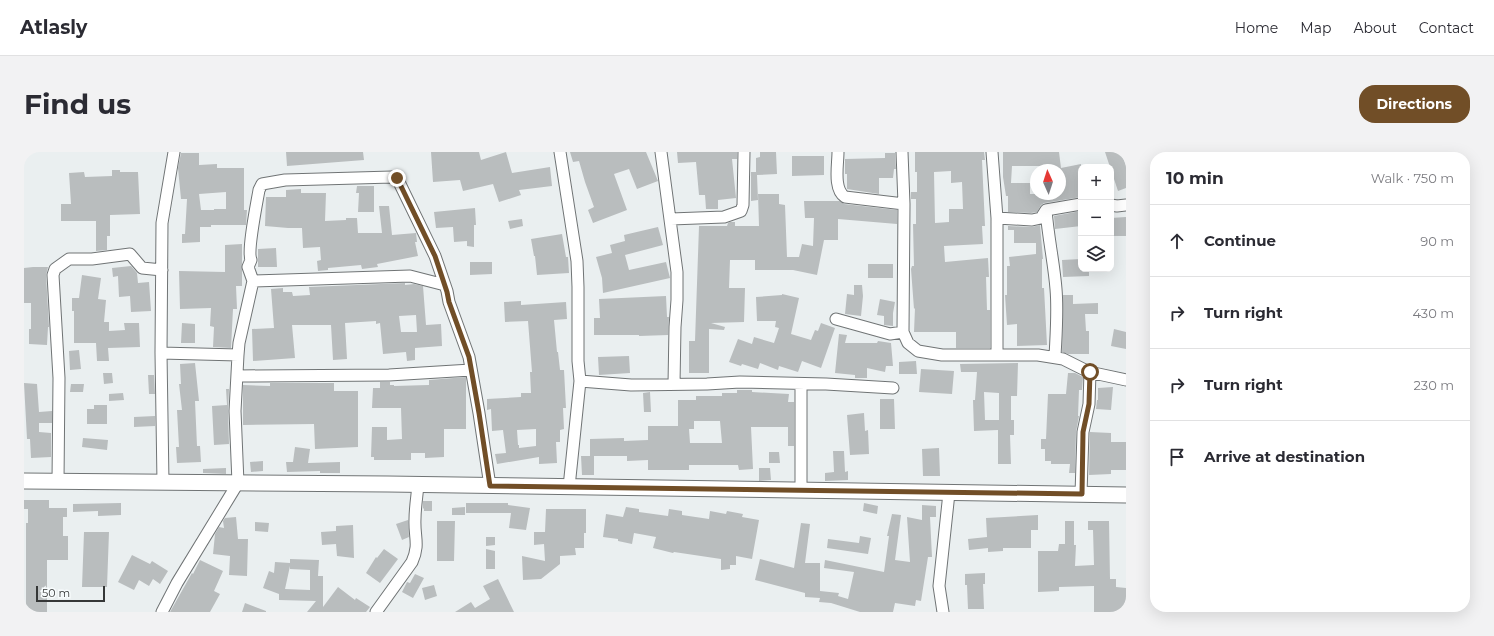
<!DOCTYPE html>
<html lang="en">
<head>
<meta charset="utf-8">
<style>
  body { margin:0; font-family:Montserrat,sans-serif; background:#f2f2f3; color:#2b2b33 }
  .controls { position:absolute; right:12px; top:12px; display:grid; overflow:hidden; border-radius:8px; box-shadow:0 4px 16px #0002 }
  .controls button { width:36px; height:36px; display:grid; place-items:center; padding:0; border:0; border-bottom:1px solid #e1e1e2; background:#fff; color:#2b2b33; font:20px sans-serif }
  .compass { position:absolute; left:1006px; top:12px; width:36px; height:36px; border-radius:50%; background:#fff; box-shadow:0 4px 16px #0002; rotate:357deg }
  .scale { position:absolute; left:12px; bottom:10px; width:69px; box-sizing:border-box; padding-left:4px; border:2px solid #353737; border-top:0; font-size:11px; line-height:14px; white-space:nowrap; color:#353737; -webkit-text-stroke:3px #f8fcfd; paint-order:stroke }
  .stop { position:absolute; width:12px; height:12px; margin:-9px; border:3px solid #714e27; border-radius:50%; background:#fff }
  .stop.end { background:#714e27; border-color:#fff; box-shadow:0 1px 4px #0008 }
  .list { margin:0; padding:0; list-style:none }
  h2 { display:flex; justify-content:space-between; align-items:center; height:52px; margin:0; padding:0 16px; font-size:17px }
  h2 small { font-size:13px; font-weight:400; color:#7c7c81 }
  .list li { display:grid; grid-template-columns:26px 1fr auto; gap:12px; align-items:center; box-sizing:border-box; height:72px; padding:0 16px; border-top:1px solid #e1e1e2 }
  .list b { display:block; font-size:15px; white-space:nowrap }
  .list em { font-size:13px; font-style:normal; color:#7c7c81 }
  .icon { flex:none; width:22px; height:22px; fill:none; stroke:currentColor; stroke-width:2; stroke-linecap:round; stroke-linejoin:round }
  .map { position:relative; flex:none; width:1102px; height:460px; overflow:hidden; border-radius:16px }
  header { display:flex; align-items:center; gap:24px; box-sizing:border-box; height:56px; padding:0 20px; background:#fff; border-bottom:1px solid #e1e1e2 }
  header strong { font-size:19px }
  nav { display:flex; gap:22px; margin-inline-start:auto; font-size:14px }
  .intro { display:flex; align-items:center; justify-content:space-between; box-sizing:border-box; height:96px; padding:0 24px }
  h1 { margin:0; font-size:28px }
  .button { padding:10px 18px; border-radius:16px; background:#714e27; color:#fff; font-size:14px; font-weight:700 }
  main { display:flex; gap:24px; padding:0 24px }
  aside { flex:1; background:#fff; border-radius:16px; box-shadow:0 4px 16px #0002 }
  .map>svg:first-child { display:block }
  .building { fill:#b9bdbe; fill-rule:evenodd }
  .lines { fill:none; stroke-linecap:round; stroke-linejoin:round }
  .minor-casing { stroke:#707475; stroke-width:13 }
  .secondary-casing { stroke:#707475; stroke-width:17 }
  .minor { stroke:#fff; stroke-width:11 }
  .secondary { stroke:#fff; stroke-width:15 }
  .route { stroke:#714e27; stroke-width:5 }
</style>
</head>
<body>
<header>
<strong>Atlasly</strong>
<nav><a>Home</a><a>Map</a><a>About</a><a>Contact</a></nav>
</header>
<div class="intro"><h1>Find us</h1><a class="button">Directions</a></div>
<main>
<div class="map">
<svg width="1102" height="460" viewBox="0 0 1102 460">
  <rect width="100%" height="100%" fill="#eaeff0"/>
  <path class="building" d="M262,0H339L340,8L263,14Z
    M407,0H455L457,8L482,0L488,21L526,15L528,34L495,38L497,43L475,50L469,32L439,39L436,28L409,30Z
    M546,0H622L634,29L613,37L605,17L590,22L603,58L569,71L564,58L570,55L561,30L555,9L549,10Z
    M653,0H713V7H708L712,46L694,48V57H682L681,43H675L672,10L654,11Z
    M736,0H752L753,22L733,23L734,48L727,49V20H732V6L736,5Z
    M891,0H960L961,8H958L961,74H958L959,92L920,94L921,110L964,106L965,125H962L963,158H966V196H932V180H890L891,156L890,157L887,117L888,114H890L889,72H892V47H887V40H893V20H891ZM927,19V31L938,30L939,57H925V70L911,71L910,20Z
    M979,0H1035L1037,16L1057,12V45L1020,51L1017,53L1013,60L1007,61L984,60V44H982L979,25ZM988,14H1023V18H1036V42H1006V31H987Z
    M1081,0H1097L1102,14V36L1094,39Z
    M157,1H175V13L193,12V16H220V58H223L222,73H187V75H176V90L158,91V82H161L163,47H157L154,16ZM202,40V57H190V58H177L175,42Z
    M861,1H871L872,17H870L869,26H855V42L823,37V22H821V7L861,6Z
    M768,4H800V23L768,24Z
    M88,18H96V20H114L116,62L86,63V84H83V98L72,99V69H37V52H47L45,21L60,20L61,25L88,24Z
    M333,34H350V60H334L335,41H332Z
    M277,37V41H302L301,69L322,68V66H333L334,81H358L355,54H365L368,83L392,81L393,90H391L394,104L353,112L354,115L338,117L337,113L304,116V118L294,119L293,109L297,108L296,95L279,96L278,76H264L241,74L242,45H262V38Z
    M734,42H755V52L761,53L763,105H775L778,92L789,94L790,66H781L780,49H816L820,52L873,58V72L814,67V88H800L793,123L769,118H731V108H706L705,136H721L720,170L687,171L701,175L700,178L685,177V221H665V189H671L675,74H703L704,71L706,70H711V74H735Z
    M451,56L452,73H450V95L443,94V89L430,90L429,75L412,76L410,60Z
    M1057,59V74L1031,77L1030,64Z
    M1102,65V84H1087V66Z
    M498,67L499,74L486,77L484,69Z
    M1016,73L1019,107H1018V136H1020L1023,193L993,194V172L983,173L981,143H983V114H986L985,105L1012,102V91H990V78H984V74L1008,75Z
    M634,75L639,93L601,103L605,118L642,110L646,126L579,141L578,126L572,105L588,101L586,93L601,89L600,83Z
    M538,82L542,105H544L545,121L513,123L511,104H510L507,87Z
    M218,92V134H212L213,157H209L207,196L189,195L190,175L186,174L187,156L156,157L155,119L201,120V93Z
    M252,96L253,115H234V97Z
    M1057,107V117H1065V124L1039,125L1038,108Z
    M446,110H468V122L446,123Z
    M844,112H869V126H844Z
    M107,114L113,121L114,131L125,130L127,159L107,160L106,144L95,145L94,124L89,125L88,116Z
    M9,115H24L22,123L25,175H24L23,193L5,192V177H7V151H0V116Z
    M58,123L77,126L74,147L82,148L80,170H85V179L101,178L100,171H115L116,195L84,196L85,209H73L72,191H50V159H48V146H55Z
    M381,131V133L390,132L399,134L402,173L417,172L418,194L391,196V208L383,209L382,200L359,202L356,171L352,172V169L321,171L323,207L309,208L307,173H268L271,206L229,209L228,177L250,176L247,137L259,136V140H268L269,144L286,143L285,135ZM392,163L393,180H377L375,164Z
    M830,133H838L839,144L837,164L821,162L823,142L830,143Z
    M758,142L775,146L767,182L787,188L791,178L794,179L797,171L811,176L797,216L778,209L774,220L755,214L754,218L736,211L734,217L718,212L717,214L705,210L714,187L728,192L730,185L750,191L755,176L751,175L752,169H733L732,145L758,143Z
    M1039,143H1049V152L1074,151V162H1061L1062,179H1065V202H1044L1038,200Z
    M642,144L643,165H645L644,183L615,184V183H570V166H576L575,147Z
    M856,147L871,150L869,161V174L860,173V164L853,163Z
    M497,149V153L542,150L543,167L530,168L533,200H534L536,218H540L542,256H539L540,277L536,278V290H532L533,311L515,312V305L473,312L471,302L482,301L479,278L468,279L467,257L463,258V247L497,245V241H507L506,220H508L504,169L481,170L480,150ZM512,277V294L495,296V293H494L493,278Z
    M158,171L171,172V191H157Z
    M1090,177L1102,180V197L1087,194Z
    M815,182L823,183L821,191H853L854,189L867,191L869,214H862L861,220L843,216V226H831V223L811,221Z
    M55,198L57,217L46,218L45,199Z
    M605,204L606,221L575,223L574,205Z
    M892,209L893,222H875V210Z
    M171,211L175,249H171L173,294H176L177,310L153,311L152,295H155L153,258H158L155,232H157L156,212Z
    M994,211L993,244H987V268H990V283H986L987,312H974V278L950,279L949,248H951L953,220H937L936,212ZM960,240L975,241V268H961Z
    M897,217L930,219L928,242L895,240Z
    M79,221H88L89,231L80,232Z
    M1044,221H1051L1059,225L1058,238H1055L1054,264H1055L1052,280L1051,321H1045L1046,312H1027V309H1021V297H1017V287H1022L1024,242H1042Z
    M124,223H130L131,242H125Z
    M442,225V277H420V305L401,306V301H387V308H350V305H347L348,275H363V288L378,287L377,256H348L349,236H356V230H366V233H370V234L405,233V228Z
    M0,231L13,232L15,260L28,259V271H15V280L27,281V305L7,306L6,287H3Z
    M246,231H310V239H334V295L291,297L290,272L219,273V233L246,234Z
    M47,232H60L59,240H46Z
    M1089,235L1087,258L1072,257L1073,248H1074V236Z
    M202,237H205L204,259L205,292L190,293L188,254L203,253Z
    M713,238H728V240L765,242L764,250H770V294H764V275H727L729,317L715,318L714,313H665V318H624V308L603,309V304H570V323H558L557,304H566V287L600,286V289L624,288V274H654V248H672V244H698V241H713ZM670,269H696L698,291H666L665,277H670Z
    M626,240L627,260H620L619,241Z
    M99,241L100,248L85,249V242Z
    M856,247H870L871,277H856Z
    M70,253H83V272H63V257H70Z
    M840,261L841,279L844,278L845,302L826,303L823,263Z
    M131,264V274L110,275V265Z
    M1066,280L1087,281V290H1102V318H1087V322L1065,323Z
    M59,286L84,288L83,298L58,295Z
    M271,295L286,297L284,311L316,310V321H296V319L263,320L262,310H269Z
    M915,296L916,324H899L898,297Z
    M809,299H820L821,320L824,319V328L801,329V321L810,320Z
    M745,300H755L756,311H745Z
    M239,309V319L227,320L226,310Z
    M202,316V322L179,321V317Z
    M735,316H746L747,328L735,329Z
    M0,348H25V356H43V365H39V384H44V408H23V460H2V371H4V357H0Z
    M399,349H408V359H400V356L399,357Z
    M97,351V363L74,364V359L49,360V352Z
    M442,351H484V353L506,356L502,378L485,376L487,361H442Z
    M840,351L854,354L853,362L839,359Z
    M898,353L912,354V365H906L908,405H904L897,449L892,448L891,454L871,451L869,460H836L807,451L795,450L796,446L781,445V441L731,428L736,407L770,416L777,371L786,372L781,411H796V439L815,441L814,444L824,447L830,420L800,416L801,408L860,420L865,384H863L868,362L877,363L871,408L886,410L883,365L898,368Z
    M441,355V363H428V356Z
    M602,355L615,357V360L644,364L645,357L658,359V363L685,367L686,359L702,362L703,359L719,362L718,365L735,368L728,407L712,404V413H706V417L697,418V407L650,400L649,401L629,396L632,385L610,381L608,392L594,389V387L579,385L582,362L599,365Z
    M522,357H562V381H560V396H551L552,403L536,404V412L517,427L499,428L498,404L521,409L520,392L510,393V380H521Z
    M1014,363V378H1007V396H979V399L964,400V396L945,398L944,387L963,385L962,366Z
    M212,365L214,387H224L223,424L205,423L206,404L189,402L191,382L195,375L200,376L199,369L201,366Z
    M384,368L385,385L378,388L372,372Z
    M413,369H431L430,409H413Z
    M1041,369H1050V393H1052L1051,414L1070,413L1069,378H1064V369H1085L1086,427H1092V435L1102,436V460H1070V434L1035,435V439L1014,440V399H1034L1035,392H1041Z
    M231,370L245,371L244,380L231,379Z
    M329,373L330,406L313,404L312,392L298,393L297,380L312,379V374Z
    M60,380H85L83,435H58Z
    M836,384L847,386L844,402L803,396L804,387L835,391Z
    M462,385H471V393L462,394Z
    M360,397L374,407L356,431L342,421L352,405L353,406Z
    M462,397L471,399V417H462Z
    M108,403L126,412L128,409L144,419L136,432L129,427L125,434L115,428L110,438L94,430Z
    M266,407L295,408L294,424H299V455L314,435L331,448L332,446L346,455L342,460H283L292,449L255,448V442L239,436L245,419L250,421L251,410L266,411ZM266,414V417L286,418V438L261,437Z
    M176,408L199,419L190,439L196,442L186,460H146L168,421L169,422Z
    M961,421V432H959L960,457H944L943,433H941V422Z
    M391,422L400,426L389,446L378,440L383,430L386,431Z
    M474,427L490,460H431L447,450L451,456L466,447L459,434Z
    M410,433L413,444L401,448L398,436Z
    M221,451L242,459V460H218Z"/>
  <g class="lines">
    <defs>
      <path id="minor" d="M536,0L553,109L554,135V209L556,229L545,335
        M637,0L653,120V148L651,175L650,232
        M814,0C814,13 809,37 821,45L880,52
        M878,0L880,52L879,180L884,191L894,199L918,203H1014L1039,207L1065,220L1102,228
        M968,0L973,66V203
        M1087,53L1093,54L1102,53
        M1022,58L1057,52
        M973,66L1008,68L1017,66L1022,58C1024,85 1030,111 1032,137C1034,160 1032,183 1031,205
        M647,67L700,65L717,59L719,53L720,0
        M229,129L386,124L421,133
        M812,167L866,182L879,180
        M137,201L214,203
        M213,224L365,223L447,218
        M556,229L607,233L683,232L716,230L802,232L869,236
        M34,329L35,226L29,123L31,117L45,107H68L106,102L118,116L138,118
        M139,331L137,201L138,71L150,0
        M777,339V232
        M1057,342L1059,280L1065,252L1066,220
        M138,460L153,431L214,331L211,259L214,203L215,191L229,129L224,115L227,108C223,99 233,50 235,38L238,32L261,28L368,25L373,26L375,30L411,104L423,139L425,150L445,205L455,261L466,334
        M352,460L388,410C396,392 390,385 391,367C391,356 393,344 394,333
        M919,460L915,434L925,341"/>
      <path id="secondary" d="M0,329L364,332L1102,343"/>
    </defs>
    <use href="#minor" class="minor-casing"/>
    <use href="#secondary" class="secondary-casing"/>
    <use href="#minor" class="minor"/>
    <use href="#secondary" class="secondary"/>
  </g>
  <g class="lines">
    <path class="route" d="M373,26L411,104L423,140L425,150L445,205L455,261L466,334L1058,342L1059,280L1065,252L1066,220"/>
  </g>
</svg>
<div class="controls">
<button>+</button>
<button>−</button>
<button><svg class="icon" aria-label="layers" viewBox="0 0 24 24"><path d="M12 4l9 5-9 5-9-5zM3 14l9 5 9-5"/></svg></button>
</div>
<svg class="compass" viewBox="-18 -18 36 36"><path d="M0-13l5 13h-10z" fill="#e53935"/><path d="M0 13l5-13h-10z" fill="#7c7c81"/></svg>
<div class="scale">50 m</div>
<div class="stop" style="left:1066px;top:220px"></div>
<div class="stop end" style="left:373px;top:26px"></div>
</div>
<aside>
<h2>10 min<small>Walk · 750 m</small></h2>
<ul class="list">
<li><svg class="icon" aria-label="ahead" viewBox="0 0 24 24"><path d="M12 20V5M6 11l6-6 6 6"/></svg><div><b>Continue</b></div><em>90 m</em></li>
<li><svg class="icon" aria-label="right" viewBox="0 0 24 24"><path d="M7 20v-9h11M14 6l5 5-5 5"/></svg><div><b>Turn right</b></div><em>430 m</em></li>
<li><svg class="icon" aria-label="right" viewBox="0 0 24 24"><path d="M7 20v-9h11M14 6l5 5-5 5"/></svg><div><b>Turn right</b></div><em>230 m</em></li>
<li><svg class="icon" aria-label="arrive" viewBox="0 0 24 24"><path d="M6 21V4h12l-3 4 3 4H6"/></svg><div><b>Arrive at destination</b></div></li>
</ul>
</aside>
</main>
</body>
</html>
